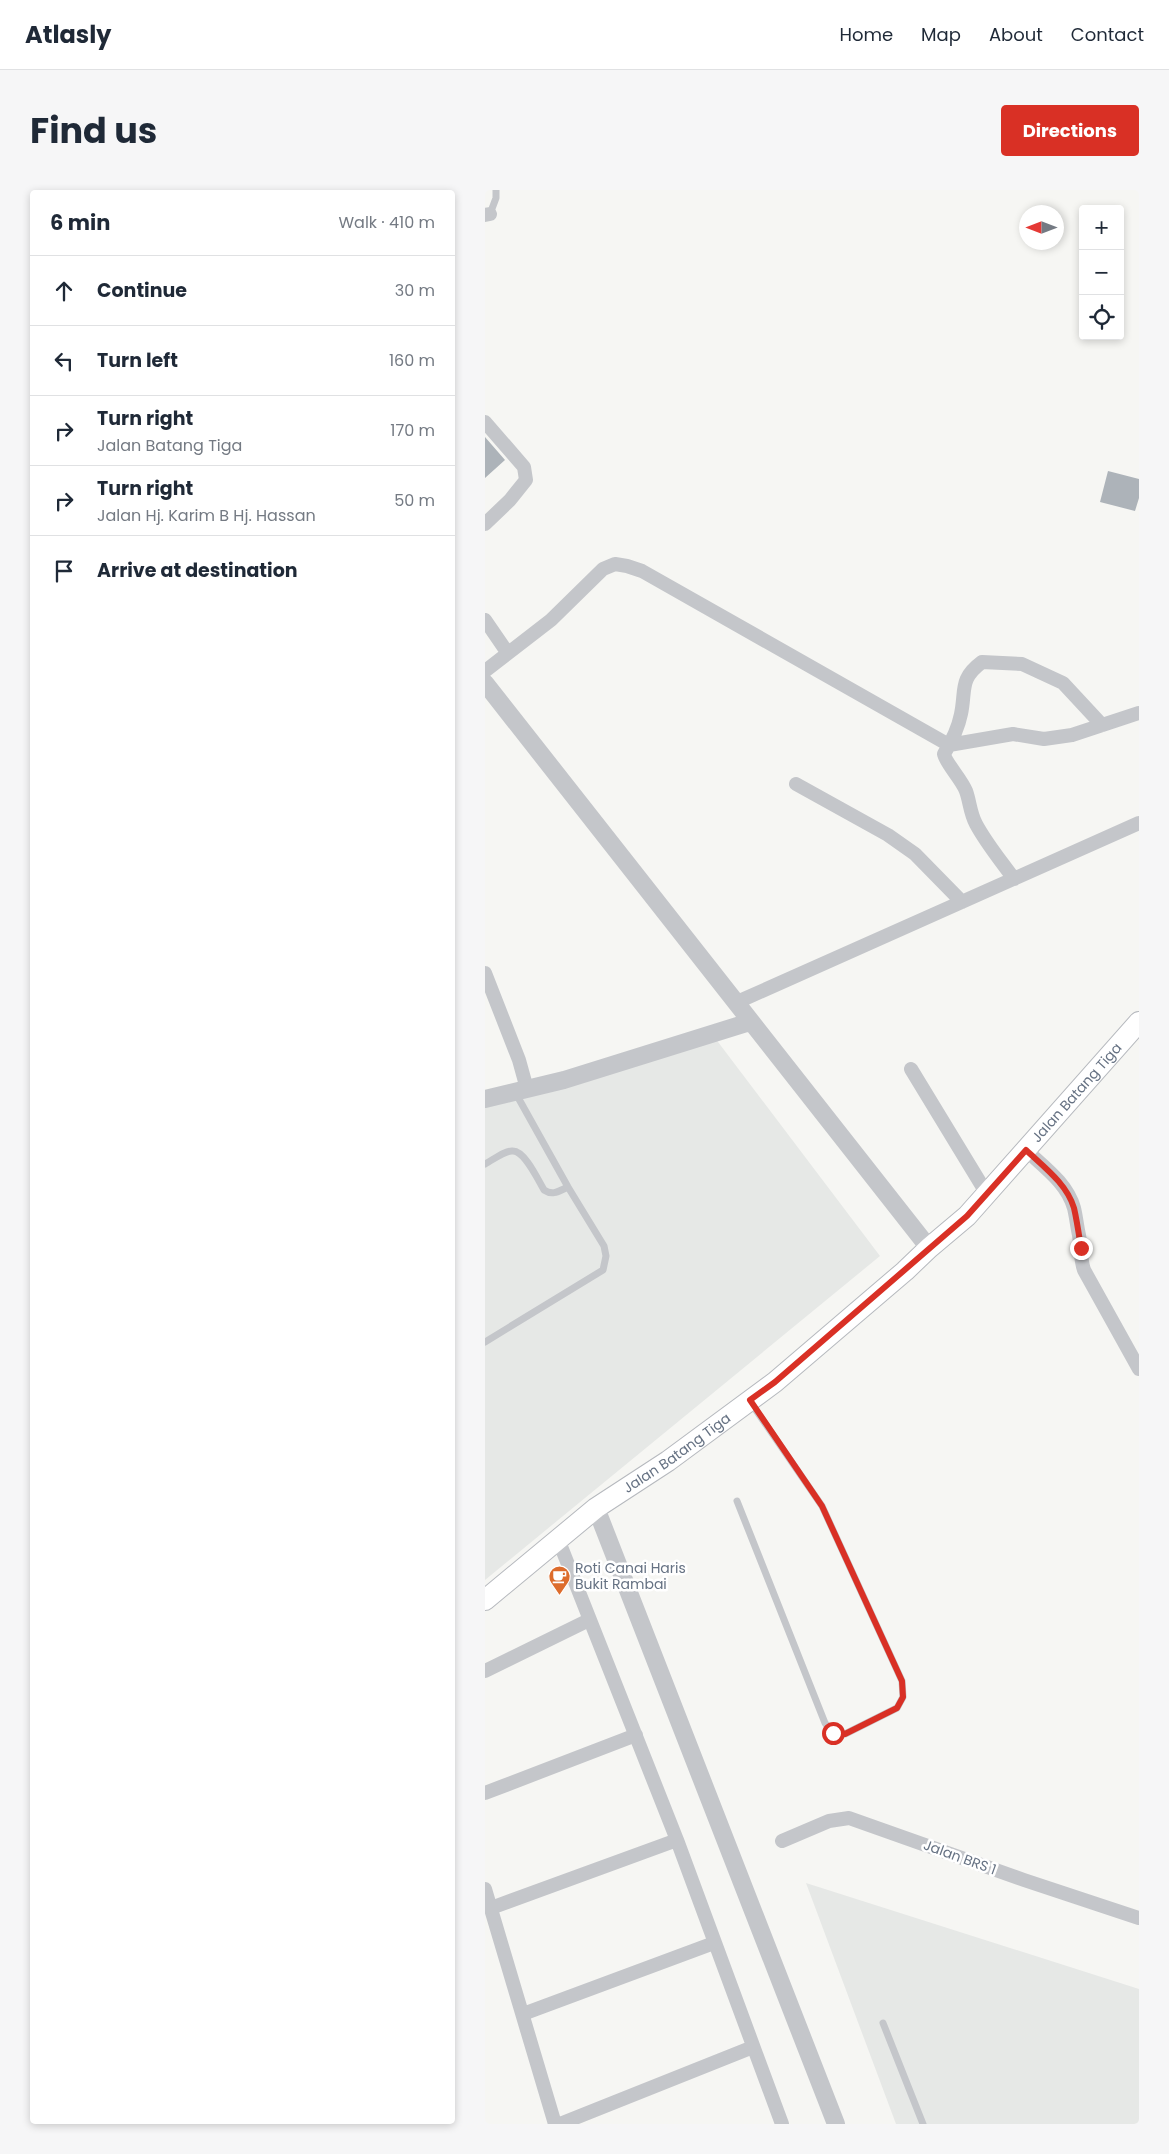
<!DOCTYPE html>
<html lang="en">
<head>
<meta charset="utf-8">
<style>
  body { margin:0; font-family:Poppins,sans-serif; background:#f6f6f7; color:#1f2937 }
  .controls { position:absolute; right:15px; top:15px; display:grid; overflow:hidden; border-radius:5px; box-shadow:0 2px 8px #0003 }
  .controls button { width:45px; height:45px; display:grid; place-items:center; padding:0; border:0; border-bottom:1px solid #e0e1e3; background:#fff; color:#1f2937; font:25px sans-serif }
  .compass { position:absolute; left:534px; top:15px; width:45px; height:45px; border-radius:50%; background:#fff; box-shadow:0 2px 8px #0003; rotate:270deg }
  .stop { position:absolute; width:15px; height:15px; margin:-11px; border:4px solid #d93025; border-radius:50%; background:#fff }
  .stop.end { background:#d93025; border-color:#fff; box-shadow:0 1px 5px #0008 }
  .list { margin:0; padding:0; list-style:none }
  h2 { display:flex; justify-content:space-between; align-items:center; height:65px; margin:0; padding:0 20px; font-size:21px }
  h2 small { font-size:16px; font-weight:400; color:#747a83 }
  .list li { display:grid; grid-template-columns:32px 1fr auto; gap:15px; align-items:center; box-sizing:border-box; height:70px; padding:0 20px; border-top:1px solid #e0e1e3 }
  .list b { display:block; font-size:19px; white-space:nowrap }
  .list p { margin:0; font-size:16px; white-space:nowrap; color:#747a83 }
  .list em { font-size:16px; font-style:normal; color:#747a83 }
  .icon { flex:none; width:28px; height:28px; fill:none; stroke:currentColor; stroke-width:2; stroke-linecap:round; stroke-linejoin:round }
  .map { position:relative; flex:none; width:654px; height:1934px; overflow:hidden; border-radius:5px }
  header { display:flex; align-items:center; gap:30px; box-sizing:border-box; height:70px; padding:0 25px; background:#fff; border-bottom:1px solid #e0e1e3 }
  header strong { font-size:24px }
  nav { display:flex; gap:28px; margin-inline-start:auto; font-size:18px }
  .intro { display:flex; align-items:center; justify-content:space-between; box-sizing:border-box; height:120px; padding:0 30px }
  h1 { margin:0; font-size:35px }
  .button { padding:12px 22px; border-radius:5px; background:#d93025; color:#fff; font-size:18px; font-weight:700 }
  main { display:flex; gap:30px; padding:0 30px }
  aside { flex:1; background:#fff; border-radius:5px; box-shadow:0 2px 8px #0003 }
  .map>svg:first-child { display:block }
  .built { fill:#e6e8e6 }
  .building { fill:#adb3b9 }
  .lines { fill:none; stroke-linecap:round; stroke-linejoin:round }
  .secondary-casing { stroke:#b6b9be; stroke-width:22 }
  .service { stroke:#c4c6ca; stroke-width:7 }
  .minor { stroke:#c4c6ca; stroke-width:14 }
  .tertiary { stroke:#c4c6ca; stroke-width:18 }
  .secondary { stroke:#fff; stroke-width:20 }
  .route { stroke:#d93025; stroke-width:6 }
  .labels { text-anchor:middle; stroke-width:5; stroke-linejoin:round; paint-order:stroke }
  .street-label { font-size:14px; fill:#667283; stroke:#fff }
  .poi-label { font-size:14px; fill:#667283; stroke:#fff; text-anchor:start }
</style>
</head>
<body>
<header>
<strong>Atlasly</strong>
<nav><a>Home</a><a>Map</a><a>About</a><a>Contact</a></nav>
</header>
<div class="intro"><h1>Find us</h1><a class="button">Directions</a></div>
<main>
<aside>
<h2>6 min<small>Walk · 410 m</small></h2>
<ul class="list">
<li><svg class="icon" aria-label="ahead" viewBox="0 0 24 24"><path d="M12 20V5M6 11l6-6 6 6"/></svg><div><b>Continue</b></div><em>30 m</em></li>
<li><svg class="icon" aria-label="left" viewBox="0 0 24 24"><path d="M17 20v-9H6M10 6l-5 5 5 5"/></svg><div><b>Turn left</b></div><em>160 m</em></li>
<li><svg class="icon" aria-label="right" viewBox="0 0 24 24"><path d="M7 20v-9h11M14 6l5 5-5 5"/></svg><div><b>Turn right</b><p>Jalan Batang Tiga</p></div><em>170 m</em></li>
<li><svg class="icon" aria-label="right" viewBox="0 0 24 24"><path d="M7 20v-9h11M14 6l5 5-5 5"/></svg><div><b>Turn right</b><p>Jalan Hj. Karim B Hj. Hassan</p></div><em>50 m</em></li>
<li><svg class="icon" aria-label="arrive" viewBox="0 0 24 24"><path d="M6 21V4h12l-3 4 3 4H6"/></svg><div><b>Arrive at destination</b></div></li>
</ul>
</aside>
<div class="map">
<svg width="654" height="1934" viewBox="0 0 654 1934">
  <rect width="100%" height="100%" fill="#f6f6f3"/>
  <path class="built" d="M227,844L395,1066L0,1390V906Z
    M321,1693L654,1799V1934H411Z"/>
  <path class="building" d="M0,247L20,270L0,288Z
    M623,281L654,289V308L650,321L615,312Z"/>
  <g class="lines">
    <defs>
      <g id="secondary">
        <path id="s1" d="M0,1410L111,1318L183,1271L290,1192L420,1081L444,1058L482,1026L654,832"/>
      </g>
    </defs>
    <use href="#secondary" class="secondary-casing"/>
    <path class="service" d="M5,24L11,8V0
      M0,974C8,970 20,960 28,961C40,961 53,990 59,1000C68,1006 74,1001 83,997
      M0,1152L118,1080L121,1066L119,1056L83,997L30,902
      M252,1311L340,1533L348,1543L360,1544L412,1518L418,1507L417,1491L337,1316L266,1213
      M398,1833L438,1934"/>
    <path class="minor" d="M0,25L5,24
      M0,232L39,277L41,290L25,310L0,334
      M0,430L22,462
      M0,481L66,430L118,379L130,374L142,376L157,381L464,555L528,544L559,549L587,545L654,523
      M311,594L403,645L430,664L477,712
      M529,689C516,671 501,653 491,634C485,623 485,612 481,601C477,590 460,572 459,564C467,551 473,539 476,524C481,500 474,489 497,472L537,474L578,493L617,535
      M0,783L34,870L42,899
      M250,813L654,633
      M426,879L502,1004
      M541,960C559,977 582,993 589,1018C591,1026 592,1036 594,1045C596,1057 595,1068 599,1080L654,1179
      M73,1349L192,1650L297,1934
      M0,1481L104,1430
      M0,1603L151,1545
      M297,1651L344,1631L364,1628L539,1690L654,1728
      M0,1699L70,1934
      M6,1718L192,1650
      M38,1824L229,1753
      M75,1934L268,1857"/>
    <path class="tertiary" d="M0,493L444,1058
      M0,909L79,890L265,832
      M111,1318L351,1934"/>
    <use href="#secondary" class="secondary"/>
  </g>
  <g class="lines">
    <path class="route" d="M348,1543L360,1544L412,1518L418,1507L417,1491L337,1316L265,1210L290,1192L482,1026L541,960C559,977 582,994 589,1018C592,1031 594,1045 596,1058"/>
  </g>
  <defs>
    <symbol id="cafe-pin" viewBox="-11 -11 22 30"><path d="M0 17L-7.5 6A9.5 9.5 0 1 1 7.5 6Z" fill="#dd6c2c" stroke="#fff"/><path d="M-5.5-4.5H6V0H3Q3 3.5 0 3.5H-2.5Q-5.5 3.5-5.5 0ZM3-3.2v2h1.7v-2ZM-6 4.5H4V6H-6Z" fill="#fff"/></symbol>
  </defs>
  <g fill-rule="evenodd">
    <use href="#cafe-pin" x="62" y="1374" width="25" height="34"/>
  </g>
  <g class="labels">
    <g class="street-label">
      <text dy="5" stroke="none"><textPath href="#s1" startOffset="782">Jalan Batang Tiga</textPath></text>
      <text dy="5" stroke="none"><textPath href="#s1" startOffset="242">Jalan Batang Tiga</textPath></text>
      <text transform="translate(475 1667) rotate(20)" y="5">Jalan BRS 1</text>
    </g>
    <g class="poi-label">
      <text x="90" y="1383">Roti Canai Haris<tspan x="90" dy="16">Bukit Rambai</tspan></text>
    </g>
  </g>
</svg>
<div class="controls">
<button>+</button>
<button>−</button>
<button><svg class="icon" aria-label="locate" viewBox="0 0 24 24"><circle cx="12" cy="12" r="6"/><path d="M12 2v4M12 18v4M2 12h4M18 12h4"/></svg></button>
</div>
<svg class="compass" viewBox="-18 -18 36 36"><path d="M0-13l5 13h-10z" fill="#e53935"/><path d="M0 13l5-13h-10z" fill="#747a83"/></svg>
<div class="stop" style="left:348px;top:1543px"></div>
<div class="stop end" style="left:596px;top:1058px"></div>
</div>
</main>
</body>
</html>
